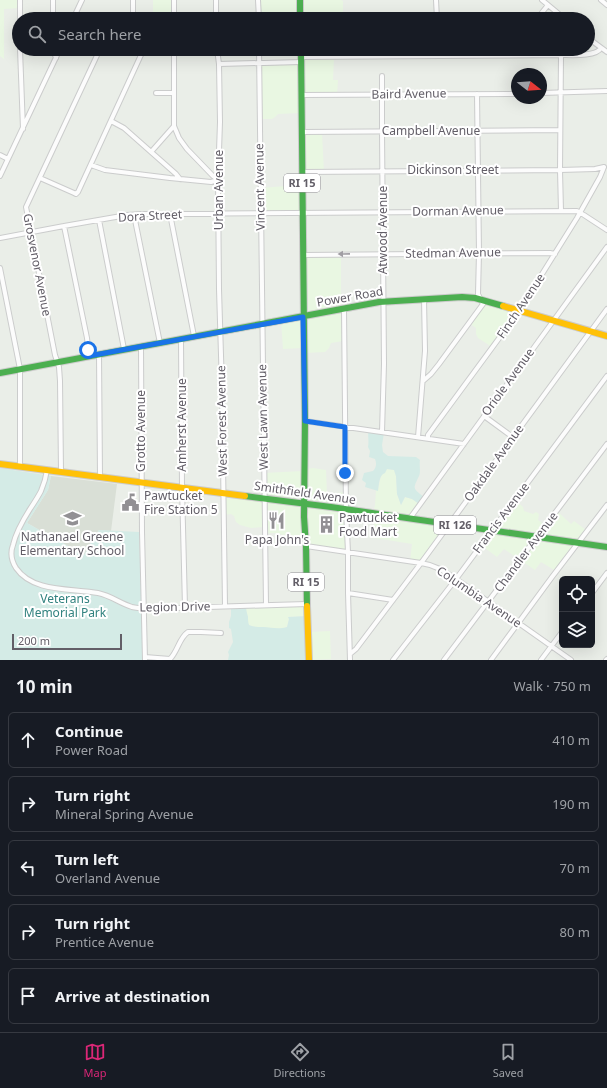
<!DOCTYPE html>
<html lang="en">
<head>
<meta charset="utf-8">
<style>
  body { margin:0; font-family:"Noto Sans",sans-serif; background:#242831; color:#f1f3f6 }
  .controls { position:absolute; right:12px; bottom:12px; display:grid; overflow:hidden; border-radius:6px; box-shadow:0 4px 16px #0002 }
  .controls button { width:36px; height:36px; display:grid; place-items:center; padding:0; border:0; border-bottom:1px solid #363941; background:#171b24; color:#f1f3f6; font:20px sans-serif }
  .compass { position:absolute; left:511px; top:68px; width:36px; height:36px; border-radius:50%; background:#171b24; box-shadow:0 4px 16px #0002; rotate:107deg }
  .scale { position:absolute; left:12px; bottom:10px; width:110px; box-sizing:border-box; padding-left:4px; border:2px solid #625e67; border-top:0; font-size:11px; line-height:14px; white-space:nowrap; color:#625e67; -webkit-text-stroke:3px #fff; paint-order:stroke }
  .stop { position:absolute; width:12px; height:12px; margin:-9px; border:3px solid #1a73e8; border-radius:50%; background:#fff }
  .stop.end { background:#1a73e8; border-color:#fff; box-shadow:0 1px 4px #0008 }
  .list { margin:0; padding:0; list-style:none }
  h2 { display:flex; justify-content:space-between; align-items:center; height:52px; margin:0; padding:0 16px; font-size:17px }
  h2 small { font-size:13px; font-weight:400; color:#9ea1a6 }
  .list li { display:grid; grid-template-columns:26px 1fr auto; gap:12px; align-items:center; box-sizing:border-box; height:56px; margin:0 8px 8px; padding:0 8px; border:1px solid #363941; border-radius:6px }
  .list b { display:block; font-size:15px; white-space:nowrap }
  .list p { margin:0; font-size:13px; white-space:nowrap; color:#9ea1a6 }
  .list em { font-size:13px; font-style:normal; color:#9ea1a6 }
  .icon { flex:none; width:22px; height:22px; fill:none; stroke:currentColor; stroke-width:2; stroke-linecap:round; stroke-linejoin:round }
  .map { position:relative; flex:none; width:607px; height:660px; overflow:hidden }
  .search { position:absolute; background:#171b24; box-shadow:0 4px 16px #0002; left:12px; right:12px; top:12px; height:44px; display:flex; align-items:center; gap:10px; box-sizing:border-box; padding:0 14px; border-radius:22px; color:#9ea1a6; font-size:15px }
  .sheet { height:372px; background:#171b24 }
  nav { display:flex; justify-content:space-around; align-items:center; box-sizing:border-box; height:56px; border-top:1px solid #363941; background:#171b24; font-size:11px; color:#9ea1a6 }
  nav a { display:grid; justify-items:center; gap:2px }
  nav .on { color:#db2777 }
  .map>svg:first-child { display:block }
  .commercial { fill:#e9f7e2 }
  .education { fill:#d9dfd6 }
  .green { fill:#d4ebe6 }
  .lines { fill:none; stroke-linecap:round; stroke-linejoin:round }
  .street-casing { stroke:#cbcccc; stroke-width:6 }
  .fast-casing { stroke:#cccbcb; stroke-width:8 }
  .slow-casing { stroke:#cccbcb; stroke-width:8 }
  .street { stroke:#fcfcfc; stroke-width:4 }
  .fast { stroke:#4caf50; stroke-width:6 }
  .slow { stroke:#ffc107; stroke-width:6 }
  .oneway { fill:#a09da3 }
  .route { stroke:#1a73e8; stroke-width:5 }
  .labels { text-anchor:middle; stroke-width:4; stroke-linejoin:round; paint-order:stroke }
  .shield { fill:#fff; stroke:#918e95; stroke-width:1 }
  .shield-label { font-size:11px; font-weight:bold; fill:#625e67 }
  .street-label { font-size:12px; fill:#625e67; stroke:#fff }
  .poi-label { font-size:12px; fill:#625e67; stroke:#fff; text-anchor:start }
  .park-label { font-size:12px; fill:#31827f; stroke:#fff }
</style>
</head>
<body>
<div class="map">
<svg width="607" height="660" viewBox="0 0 607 660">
  <rect width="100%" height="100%" fill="#eaeee8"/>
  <path class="commercial" d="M0,0H19V8L4,9V59L0,56Z
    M153,0H173V19H153Z
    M257,0H341L343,1V19H299V18L283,16L281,18L270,19L266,17L258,18Z
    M300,49H335L336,57L334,58L333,80H338L337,95H301L300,113L278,114L275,117L272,119H259L260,63H299Z
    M301,132L322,133L324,172H302Z
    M301,185L302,212H259V188Z
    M341,254V309H343V341L331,343L329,348L325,352L304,353L302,348L283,349L281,321L302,317V255Z
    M481,300L518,311L492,347L478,338L476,334V328L469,323L481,304Z
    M313,468L326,470L327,494L345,492L347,551L306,547L305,536L296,537L273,533L264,534L263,527L251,528L240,525L236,522L234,516L231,514L223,515V493L263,498V473L303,471L304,469Z
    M387,469L394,470L396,476L397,494L401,505L405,497L412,499L419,504L409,518L448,524L422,561H410L412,544L369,537L372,528L374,526L373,513L375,505L376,490H378L381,475Z
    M515,500L523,507L524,511L533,514L536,512L539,514L538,520L545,525L557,511L571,524L574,521L586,530L556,571L541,562L535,570L504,549L497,557L481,545Z
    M307,604L308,616L288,617L289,619L287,627L284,628L272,629L263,627L257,628L249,625L247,621L248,617L246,613V606Z
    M330,631L331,659L310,660L309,632Z"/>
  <path class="education" d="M51,476L117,484L111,531L99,530L93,539L84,555L27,523L48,490Z"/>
  <path class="green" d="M368,430L384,433L382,445L383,452L388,456L416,457L420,460C419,465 421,472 419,476C413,489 412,488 424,497L419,504L412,499L405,497L401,505L397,494L396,476L394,470L387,469L385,473C379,475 379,484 378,491L365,487L366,483L362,480L364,473L373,471C376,468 377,464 375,459L369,457L370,451L368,447C369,442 368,436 368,430Z
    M0,468L51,476L48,490L27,523L84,555L93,539L99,530L139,532L143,649L146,660H0Z
    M231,606H246C246,610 247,613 248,617C248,620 248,622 249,625C254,627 257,627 263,627C272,627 276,630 287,627L289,619L288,617L308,616L310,660H228L229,655L228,652L233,642L231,629L229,628V622L231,616Z"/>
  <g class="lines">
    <defs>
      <path id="street" d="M53,0V19
        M133,0V19
        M174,0V19
        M216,0V19
        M258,0L259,19
        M436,0L437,19
        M542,0L565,19
        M601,0L607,5
        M20,19V0
        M73,19L82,0
        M474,19L534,18L540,15L548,5
        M588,38L607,52
        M20,49L23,129
        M53,49L56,58
        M174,49V126L179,138L187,149L213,176L218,180
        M217,49L219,64L220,122L218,180L219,289L222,388L225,606
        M259,49L266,605
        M561,55L560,170L561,211
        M437,56V49
        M301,57L561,55C571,55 596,57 601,48
        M219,64L301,62
        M156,93H174
        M541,93L607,91
        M301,95L517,94
        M111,121L124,128L176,174L180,179
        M302,132L560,130
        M151,152L174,126
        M0,155L8,159
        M91,165L105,170L170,178L211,182L218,180
        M302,172L560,170L595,169L604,167
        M0,176L60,49
        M40,178L74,193L76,194L78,192L141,55V52L135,49
        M170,214L194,336
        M134,215L160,343
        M99,220L124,349
        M64,226L87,338L89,356
        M0,238L64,226L127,215L141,214L577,211L584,215L607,230
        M303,255L550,253L555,254
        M0,268L20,369V466
        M344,309L346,510L348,552V593L350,660
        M181,339L182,487L185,607
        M141,346L142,532L145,660
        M99,354L100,477
        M423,381L431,374L439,364L483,304L478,294L479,253L477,94
        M484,416L514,438
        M305,421L464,444
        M382,432L384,364L382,131V76
        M418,437L425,351L424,299
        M428,438V435L519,311L577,218L600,177L604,167
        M47,470C46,477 44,484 41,491C38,497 34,503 30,509C23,520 16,532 13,545C10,553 11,560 16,568C33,593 72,588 98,593C112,596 119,603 132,607C136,608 140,608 144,609L307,604
        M61,472L60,381L59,367L55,355L26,207L100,49
        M410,518L413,514L607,247
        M306,546L421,563C435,565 444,571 456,579L571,660
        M348,593L393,600
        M592,593L607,573
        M350,654L356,649L421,563L607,309
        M145,657L170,659C178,651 179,638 188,632H201L221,633
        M393,660L456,579L607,376
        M444,660L607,444
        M491,660L552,577L607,505
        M541,660L562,632
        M606,660L607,659"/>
      <path id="fast" d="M300,0V19
        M301,49L305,421L304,517L306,546L307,606
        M0,373L379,302L462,297L475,298L503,306
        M245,496L331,507L607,547"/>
      <path id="slow" d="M503,306L607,336
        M0,464L245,496
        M307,606L309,660"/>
    </defs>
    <use href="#street" class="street-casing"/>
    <use href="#fast" class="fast-casing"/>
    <use href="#slow" class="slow-casing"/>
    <use href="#street" class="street"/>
    <use href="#fast" class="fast"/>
    <use href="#slow" class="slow"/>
  </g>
  <defs><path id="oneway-solid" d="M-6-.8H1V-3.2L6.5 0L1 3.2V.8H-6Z"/></defs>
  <use class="oneway" href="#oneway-solid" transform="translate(344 254) rotate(179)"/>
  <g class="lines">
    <path class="route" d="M88,350L89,356L303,317L305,421L345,427V473"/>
  </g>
  <defs>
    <symbol id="civic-bare" viewBox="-9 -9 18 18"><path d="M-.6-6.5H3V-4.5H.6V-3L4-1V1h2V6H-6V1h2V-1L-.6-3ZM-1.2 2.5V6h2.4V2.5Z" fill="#929094" stroke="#fff" stroke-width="2.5" paint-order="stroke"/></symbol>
    <symbol id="school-bare" viewBox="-9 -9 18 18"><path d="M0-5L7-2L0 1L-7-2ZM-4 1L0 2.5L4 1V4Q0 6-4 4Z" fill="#929094" stroke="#fff" stroke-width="2.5" paint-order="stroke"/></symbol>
    <symbol id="restaurant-bare" viewBox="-9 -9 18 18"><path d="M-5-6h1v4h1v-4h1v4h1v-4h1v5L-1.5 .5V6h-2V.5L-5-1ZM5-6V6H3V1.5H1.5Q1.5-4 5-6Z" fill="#929094" stroke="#fff" stroke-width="2.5" paint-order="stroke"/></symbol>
    <symbol id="building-bare" viewBox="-9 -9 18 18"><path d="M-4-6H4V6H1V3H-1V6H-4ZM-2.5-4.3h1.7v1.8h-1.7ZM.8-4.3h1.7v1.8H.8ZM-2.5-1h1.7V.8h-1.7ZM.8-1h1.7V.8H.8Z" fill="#929094" stroke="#fff" stroke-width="2.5" paint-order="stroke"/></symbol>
  </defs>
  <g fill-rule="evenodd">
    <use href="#civic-bare" x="118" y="490" width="25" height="25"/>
    <use href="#school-bare" x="60" y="506" width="25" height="25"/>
    <use href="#restaurant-bare" x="264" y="508" width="25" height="25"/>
    <use href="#building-bare" x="314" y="512" width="25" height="25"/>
  </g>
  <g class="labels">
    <g class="shield">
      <rect x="284" y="174" width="36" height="18" rx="3"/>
      <rect x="434" y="516" width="42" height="18" rx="3"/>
      <rect x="288" y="573" width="36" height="18" rx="3"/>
    </g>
    <g class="shield-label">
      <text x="302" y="187">RI 15</text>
      <text x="455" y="529">RI 126</text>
      <text x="306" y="586">RI 15</text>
    </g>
    <g class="street-label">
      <text transform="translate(409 94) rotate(-1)" y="4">Baird Avenue</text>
      <text x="431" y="135">Campbell Avenue</text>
      <text x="453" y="174">Dickinson Street</text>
      <text transform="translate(260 187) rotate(-91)" y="4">Vincent Avenue</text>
      <text transform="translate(219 190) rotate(-90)" y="4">Urban Avenue</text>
      <text transform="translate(458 211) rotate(-1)" y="4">Dorman Avenue</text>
      <text transform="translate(150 216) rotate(-3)" y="4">Dora Street</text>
      <text transform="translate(383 230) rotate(-90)" y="4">Atwood Avenue</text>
      <text transform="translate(453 253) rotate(-1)" y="4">Stedman Avenue</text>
      <text transform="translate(37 265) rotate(79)" y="4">Grosvenor Avenue</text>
      <text transform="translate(350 297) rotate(-10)" y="4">Power Road</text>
      <text transform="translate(521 306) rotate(-56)" y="4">Finch Avenue</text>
      <text transform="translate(508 382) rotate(-54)" y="4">Oriole Avenue</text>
      <text transform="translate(263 417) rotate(-91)" y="4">West Lawn Avenue</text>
      <text transform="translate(222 421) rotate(-91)" y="4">West Forest Avenue</text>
      <text transform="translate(182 425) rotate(-90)" y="4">Amherst Avenue</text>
      <text transform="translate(141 431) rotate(-90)" y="4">Grotto Avenue</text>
      <text transform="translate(494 463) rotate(-54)" y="4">Oakdale Avenue</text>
      <text transform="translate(305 493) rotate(8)" y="4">Smithfield Avenue</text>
      <text transform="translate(501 518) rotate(-53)" y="4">Francis Avenue</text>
      <text transform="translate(526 552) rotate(-53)" y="4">Chandler Avenue</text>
      <text transform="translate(479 597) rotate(34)" y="4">Columbia Avenue</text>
      <text transform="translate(175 607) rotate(-1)" y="4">Legion Drive</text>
    </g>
    <g class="poi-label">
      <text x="144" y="500">Pawtucket<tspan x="144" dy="14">Fire Station 5</tspan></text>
      <text x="339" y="522">Pawtucket<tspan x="339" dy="14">Food Mart</tspan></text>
      <text x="72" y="541" text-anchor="middle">Nathanael Greene<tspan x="72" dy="14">Elementary School</tspan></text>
      <text x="277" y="544" text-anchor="middle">Papa John's</text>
    </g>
    <g class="park-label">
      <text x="65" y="603">Veterans<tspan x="65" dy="14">Memorial Park</tspan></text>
    </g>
  </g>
</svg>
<div class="controls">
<button><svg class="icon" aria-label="locate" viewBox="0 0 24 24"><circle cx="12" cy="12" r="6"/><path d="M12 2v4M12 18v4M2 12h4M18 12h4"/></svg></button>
<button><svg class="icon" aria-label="layers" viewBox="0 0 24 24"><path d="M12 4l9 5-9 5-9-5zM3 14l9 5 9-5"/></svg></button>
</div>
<svg class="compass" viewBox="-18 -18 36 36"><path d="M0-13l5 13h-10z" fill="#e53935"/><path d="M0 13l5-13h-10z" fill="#9ea1a6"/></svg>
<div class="scale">200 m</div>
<div class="stop" style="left:88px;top:350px"></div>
<div class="stop end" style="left:345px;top:473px"></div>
<div class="search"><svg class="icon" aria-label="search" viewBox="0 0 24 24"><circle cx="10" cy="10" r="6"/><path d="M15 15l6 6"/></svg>Search here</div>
</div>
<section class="sheet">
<h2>10 min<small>Walk · 750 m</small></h2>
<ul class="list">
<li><svg class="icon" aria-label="ahead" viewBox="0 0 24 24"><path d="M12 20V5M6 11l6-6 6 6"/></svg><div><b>Continue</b><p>Power Road</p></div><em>410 m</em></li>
<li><svg class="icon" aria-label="right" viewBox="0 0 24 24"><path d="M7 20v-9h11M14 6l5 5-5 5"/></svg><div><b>Turn right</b><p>Mineral Spring Avenue</p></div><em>190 m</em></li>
<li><svg class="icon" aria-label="left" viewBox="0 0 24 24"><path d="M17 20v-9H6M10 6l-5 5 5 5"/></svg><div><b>Turn left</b><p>Overland Avenue</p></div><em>70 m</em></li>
<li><svg class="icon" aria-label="right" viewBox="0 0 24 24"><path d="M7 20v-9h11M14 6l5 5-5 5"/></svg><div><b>Turn right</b><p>Prentice Avenue</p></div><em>80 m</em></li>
<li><svg class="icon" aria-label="arrive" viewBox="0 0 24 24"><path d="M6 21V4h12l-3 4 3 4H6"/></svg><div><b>Arrive at destination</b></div></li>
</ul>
</section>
<nav>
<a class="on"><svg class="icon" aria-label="map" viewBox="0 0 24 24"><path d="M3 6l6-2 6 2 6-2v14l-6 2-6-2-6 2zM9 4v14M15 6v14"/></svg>Map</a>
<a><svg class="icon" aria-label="directions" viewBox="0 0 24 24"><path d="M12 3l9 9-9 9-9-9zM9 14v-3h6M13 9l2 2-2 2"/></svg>Directions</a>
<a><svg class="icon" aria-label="saved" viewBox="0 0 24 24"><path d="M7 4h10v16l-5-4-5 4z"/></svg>Saved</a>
</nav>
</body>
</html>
